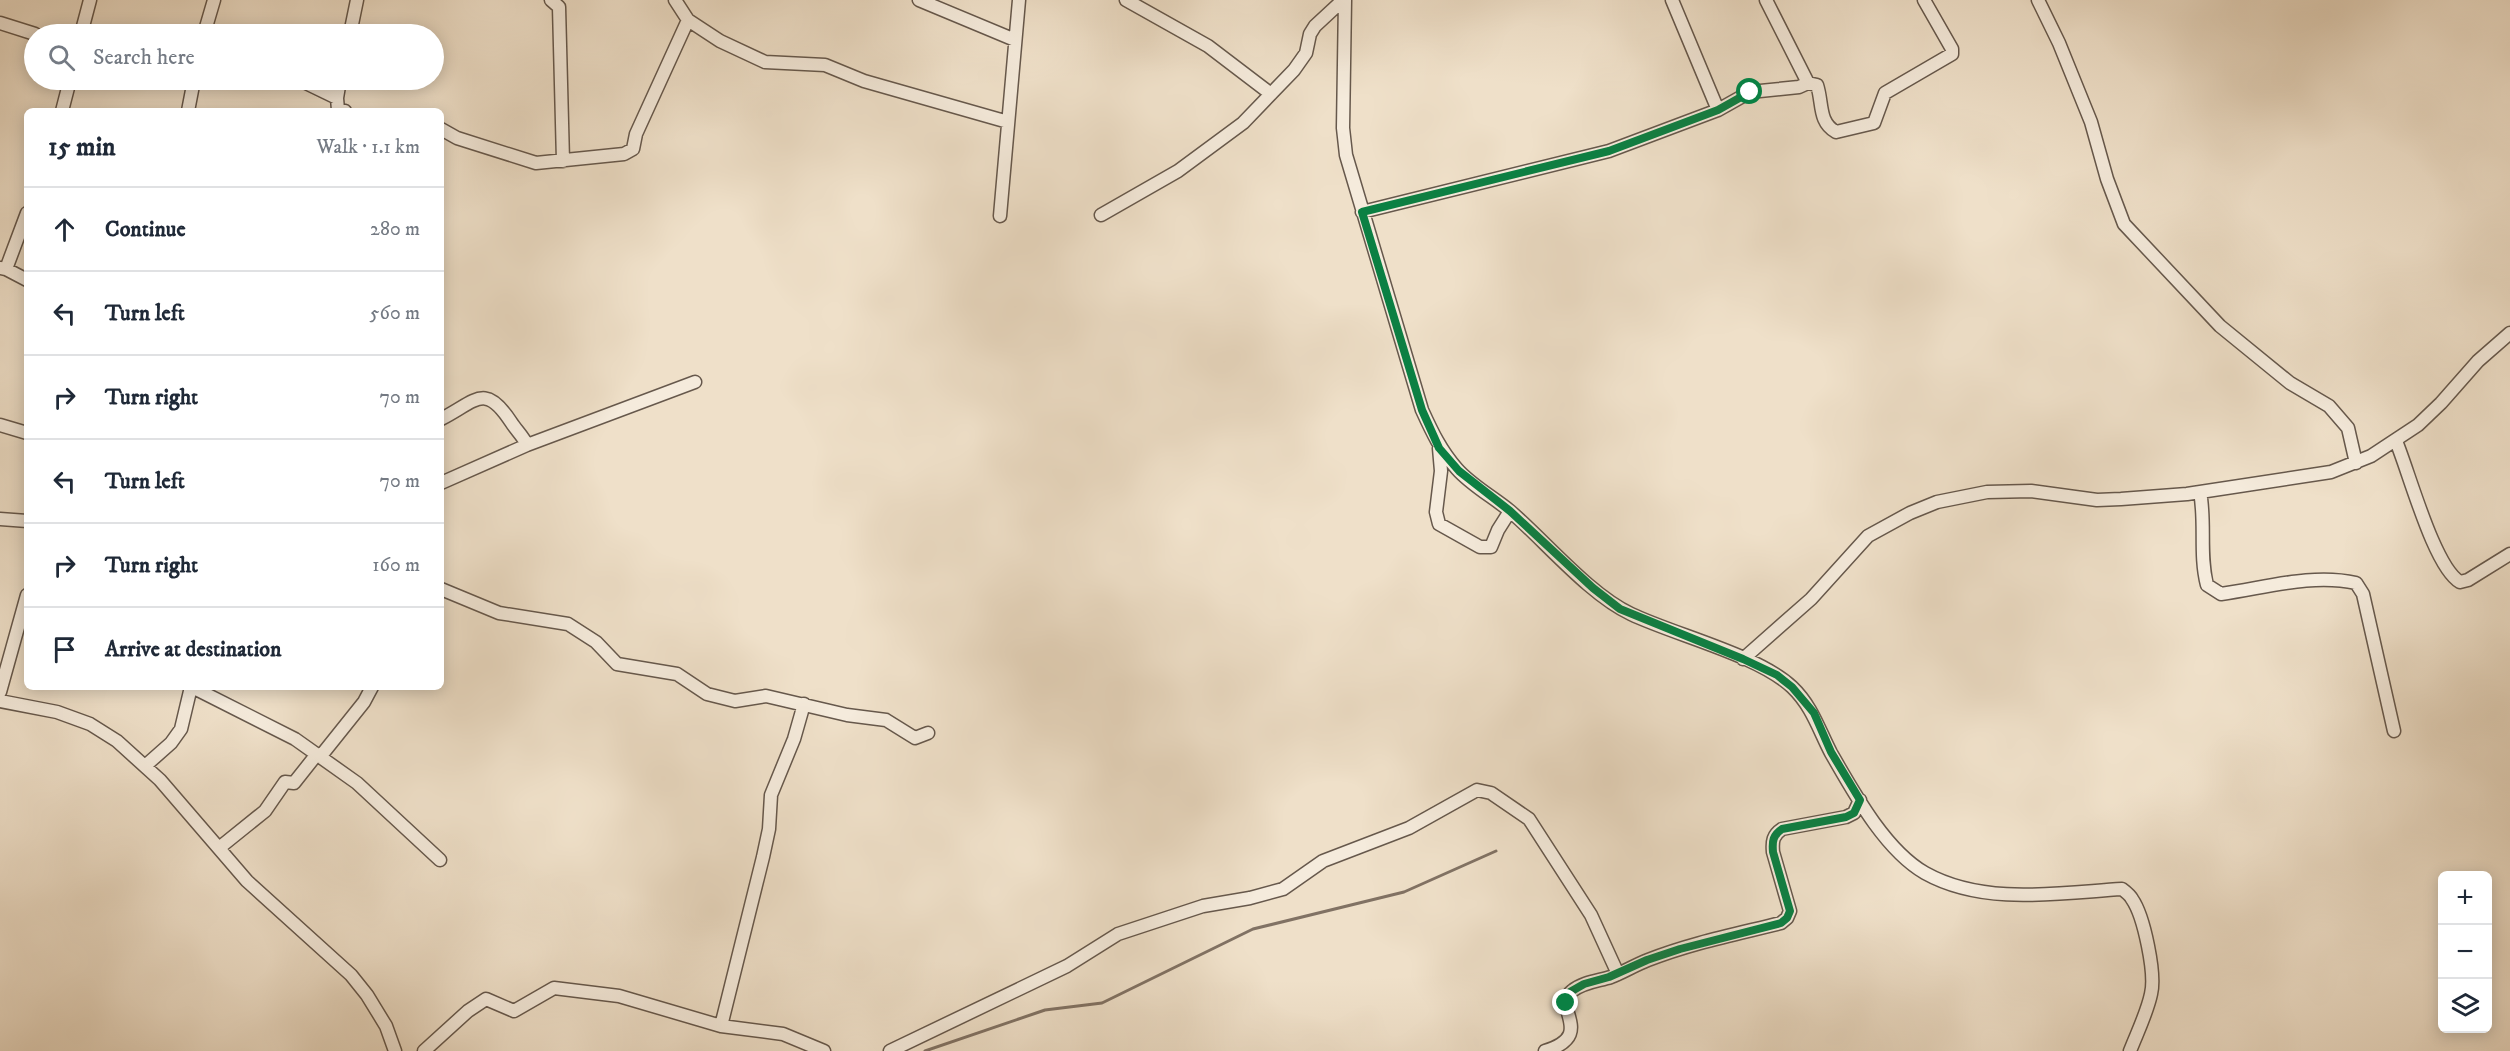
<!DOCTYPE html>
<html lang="en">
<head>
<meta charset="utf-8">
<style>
  body { margin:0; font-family:"IM FELL DW Pica",serif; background:#f6f6f7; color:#1f2937 }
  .controls { position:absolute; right:18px; bottom:18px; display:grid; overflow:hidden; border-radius:9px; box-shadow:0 3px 15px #0003 }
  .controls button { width:54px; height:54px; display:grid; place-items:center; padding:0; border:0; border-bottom:2px solid #e0e1e3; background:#fff; color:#1f2937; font:30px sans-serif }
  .stop { position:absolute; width:18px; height:18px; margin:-14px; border:4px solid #0b8043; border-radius:50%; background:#fff }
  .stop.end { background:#0b8043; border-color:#fff; box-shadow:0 2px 6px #0008 }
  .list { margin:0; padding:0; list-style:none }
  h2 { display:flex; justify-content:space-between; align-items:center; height:78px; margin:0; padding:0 24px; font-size:26px }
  h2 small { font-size:20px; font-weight:400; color:#747a83 }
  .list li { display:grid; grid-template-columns:39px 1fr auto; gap:18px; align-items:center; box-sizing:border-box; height:84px; padding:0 24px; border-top:2px solid #e0e1e3 }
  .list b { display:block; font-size:22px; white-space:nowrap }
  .list em { font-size:20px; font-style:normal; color:#747a83 }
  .icon { flex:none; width:33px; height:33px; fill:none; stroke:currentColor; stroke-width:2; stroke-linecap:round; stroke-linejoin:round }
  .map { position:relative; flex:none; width:2510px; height:1051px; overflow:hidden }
  .search { position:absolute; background:#fff; box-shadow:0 3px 15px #0003; left:24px; top:24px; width:420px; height:66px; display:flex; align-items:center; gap:15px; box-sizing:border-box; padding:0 21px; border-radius:33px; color:#747a83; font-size:22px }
  .panel { position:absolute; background:#fff; box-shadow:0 3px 15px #0003; left:24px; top:108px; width:420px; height:582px; border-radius:9px }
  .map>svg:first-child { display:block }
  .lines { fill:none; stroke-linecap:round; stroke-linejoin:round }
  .stream { stroke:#817264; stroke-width:3 }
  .minor-casing { stroke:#66584c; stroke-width:15 }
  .minor { stroke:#f5ebdc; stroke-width:12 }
  .route { stroke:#0b8043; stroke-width:8 }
</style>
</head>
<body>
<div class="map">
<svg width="2510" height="1051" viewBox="0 0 2510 1051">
  <rect width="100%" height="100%" fill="#efe0c9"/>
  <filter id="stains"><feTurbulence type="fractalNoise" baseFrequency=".00333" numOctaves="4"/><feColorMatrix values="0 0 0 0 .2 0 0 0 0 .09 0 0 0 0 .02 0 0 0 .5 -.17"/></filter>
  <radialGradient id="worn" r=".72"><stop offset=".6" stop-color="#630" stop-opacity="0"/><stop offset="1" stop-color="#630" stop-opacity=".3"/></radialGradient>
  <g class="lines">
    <path class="stream" d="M925,1051L1045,1010L1102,1003L1253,929L1404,892L1496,851"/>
    <defs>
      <path id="minor" d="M551,0L559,7L563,161
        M675,0L688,20L720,41L765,62L825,65L864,81L1008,122
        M919,0L1015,40
        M1126,0L1208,46L1271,94
        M1345,0L1343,128L1346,155L1422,410C1432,432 1441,451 1457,469C1471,485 1493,497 1510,511C1546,542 1590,595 1631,614C1675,635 1758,655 1792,687C1812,706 1819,730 1831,753C1854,793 1885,850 1925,873C1984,906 2059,893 2122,889C2126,892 2130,895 2132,899C2144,916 2156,974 2151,994C2147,1013 2137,1033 2130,1051
        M1672,0L1718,110
        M1766,0L1808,83
        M2038,0L2059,43L2091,122L2107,179L2124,224L2220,326L2290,383L2329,406L2348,428L2356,463
        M0,23L35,34
        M81,34L90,0
        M204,34L214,0
        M350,34L357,0
        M291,80L306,83L337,98L338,110L345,111
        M337,98L340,80
        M62,111L70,80
        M188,111L194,80
        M441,129L457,138L536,163L624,154L633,149L636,134L688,20
        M1362,212L1609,151L1718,110L1750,92L1799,87L1808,83L1817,85C1823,103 1818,122 1836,132L1874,123L1885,93L1952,54V49L1924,0
        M1101,215L1178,171L1243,123L1294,70L1306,53L1310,34L1315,26L1343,0
        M1000,216L1019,0
        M0,268L6,269L27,280
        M6,269L27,213
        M441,419C476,401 485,382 511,422C516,430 523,436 527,445
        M0,425L27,433
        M2396,441C2409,472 2434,567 2460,582L2468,580L2510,554
        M1439,448L1441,471L1436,512L1439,524L1480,547H1491L1498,530L1510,511
        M441,483L527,445L695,382
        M2200,492C2206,523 2199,554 2207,585L2221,594C2265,588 2312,573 2356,583L2363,594L2394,731
        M0,519L27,521
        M441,589L499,613L568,624L596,642L617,664L677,674L707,694L735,701L766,696L847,715L886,720L915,738L928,733
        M1743,659L1811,599L1868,536L1910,513L1937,502L1987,492L2031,491L2097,500L2121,499L2187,494L2331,472L2371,456L2418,425L2441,403L2478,361L2510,333
        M192,687L295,739L357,783L440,860
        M0,692L27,595
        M0,701L57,712L90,724L117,741L160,780L247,881L351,975L367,995L386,1026L395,1051
        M320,757L364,702L372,687
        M145,766L171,743L181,729L191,687
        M219,848L265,811L285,782L294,783L317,754
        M721,1026L763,857L769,829L771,795L794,739L804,704
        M424,1051L468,1011L486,999L514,1011L554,988L619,996L721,1026L783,1034L824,1051
        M890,1051L1067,966L1118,934L1203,906L1250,898L1283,889L1323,861L1409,828L1477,790L1491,793L1529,819L1591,915L1618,974
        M1545,1051C1597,1035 1551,1007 1572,991C1583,982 1598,981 1611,977C1624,972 1635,965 1648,960C1691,943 1737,934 1781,923L1787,918L1790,911L1773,852C1772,841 1773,835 1782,829L1846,817L1854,813L1860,800"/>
    </defs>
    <use href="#minor" class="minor-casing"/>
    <use href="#minor" class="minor"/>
  </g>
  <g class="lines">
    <path class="route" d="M1566,1003L1570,992L1584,984L1609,977L1647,960L1680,949L1781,923L1787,918L1790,911L1773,852C1772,841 1773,835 1782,829L1846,817L1854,813L1860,800L1831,752L1814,713L1792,687L1777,675L1743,659L1620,609L1593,588L1510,511L1459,471L1439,448L1422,410L1362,212L1609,151L1718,110L1750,92"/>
  </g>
  <rect width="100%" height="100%" filter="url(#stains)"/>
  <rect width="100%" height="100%" fill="url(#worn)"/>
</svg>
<div class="controls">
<button>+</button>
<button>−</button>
<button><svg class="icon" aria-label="layers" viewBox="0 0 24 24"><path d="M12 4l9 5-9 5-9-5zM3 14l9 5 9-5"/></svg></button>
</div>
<div class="stop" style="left:1750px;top:92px"></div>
<div class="stop end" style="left:1566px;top:1003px"></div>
<div class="search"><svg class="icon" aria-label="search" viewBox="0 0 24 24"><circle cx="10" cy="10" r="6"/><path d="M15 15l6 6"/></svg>Search here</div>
<section class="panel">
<h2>15 min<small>Walk · 1.1 km</small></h2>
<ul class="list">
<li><svg class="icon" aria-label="ahead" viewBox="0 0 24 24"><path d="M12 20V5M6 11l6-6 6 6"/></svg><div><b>Continue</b></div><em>280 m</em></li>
<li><svg class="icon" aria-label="left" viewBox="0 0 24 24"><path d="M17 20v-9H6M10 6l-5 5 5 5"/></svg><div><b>Turn left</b></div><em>560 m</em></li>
<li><svg class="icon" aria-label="right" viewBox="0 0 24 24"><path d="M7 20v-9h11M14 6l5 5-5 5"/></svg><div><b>Turn right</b></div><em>70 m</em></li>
<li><svg class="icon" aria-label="left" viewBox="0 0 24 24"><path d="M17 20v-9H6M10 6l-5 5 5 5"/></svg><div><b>Turn left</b></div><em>70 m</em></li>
<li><svg class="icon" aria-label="right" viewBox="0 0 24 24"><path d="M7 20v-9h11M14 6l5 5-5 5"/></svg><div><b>Turn right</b></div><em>160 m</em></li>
<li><svg class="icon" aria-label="arrive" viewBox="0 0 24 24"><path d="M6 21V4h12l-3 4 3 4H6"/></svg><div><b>Arrive at destination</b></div></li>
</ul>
</section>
</div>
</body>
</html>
